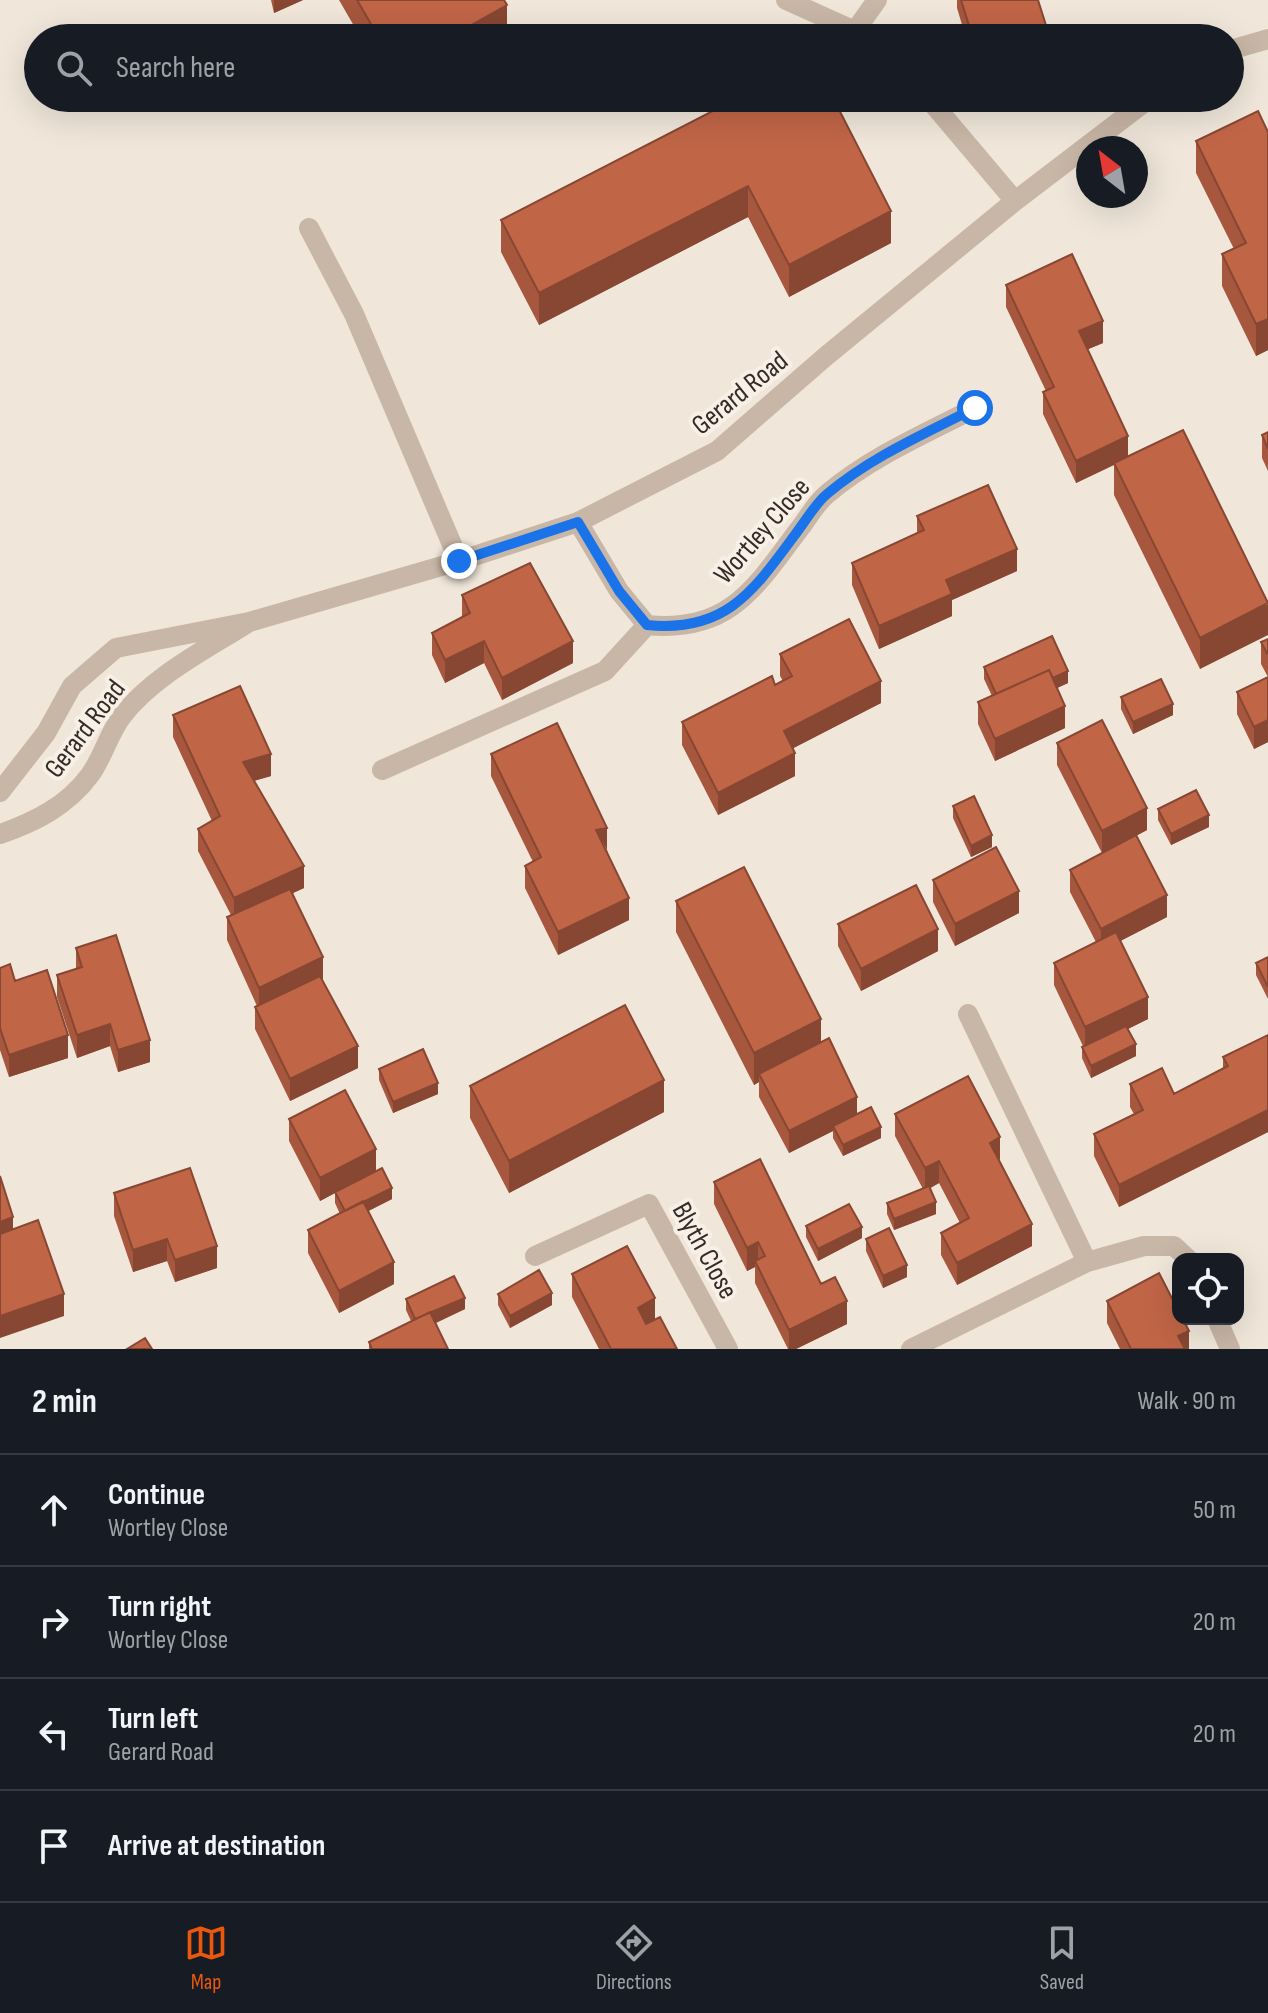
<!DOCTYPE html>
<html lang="en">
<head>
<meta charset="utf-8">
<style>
  body { margin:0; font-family:"Sofia Sans Condensed",sans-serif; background:#20242c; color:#f1f3f6 }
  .controls { position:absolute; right:24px; bottom:24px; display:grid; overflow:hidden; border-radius:16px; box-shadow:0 8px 32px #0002 }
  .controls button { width:72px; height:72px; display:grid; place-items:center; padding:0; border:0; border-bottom:2px solid #363941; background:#171b24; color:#f1f3f6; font:40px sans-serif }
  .compass { position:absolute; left:1076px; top:136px; width:72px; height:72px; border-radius:50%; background:#171b24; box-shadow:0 8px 32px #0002; rotate:329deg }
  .stop { position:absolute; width:24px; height:24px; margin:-18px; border:6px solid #1a73e8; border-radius:50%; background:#fff }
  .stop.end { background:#1a73e8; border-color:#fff; box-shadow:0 2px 8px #0008 }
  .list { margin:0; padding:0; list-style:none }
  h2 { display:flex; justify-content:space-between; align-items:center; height:104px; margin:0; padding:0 32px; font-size:34px }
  h2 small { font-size:26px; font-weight:400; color:#9ea1a6 }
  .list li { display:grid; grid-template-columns:52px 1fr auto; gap:24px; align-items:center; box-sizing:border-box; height:112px; padding:0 32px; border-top:2px solid #363941 }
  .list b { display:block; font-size:30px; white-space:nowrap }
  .list p { margin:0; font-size:26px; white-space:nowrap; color:#9ea1a6 }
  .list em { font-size:26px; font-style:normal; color:#9ea1a6 }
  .icon { flex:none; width:44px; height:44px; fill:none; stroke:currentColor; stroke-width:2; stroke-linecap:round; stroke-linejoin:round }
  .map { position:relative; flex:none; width:1268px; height:1349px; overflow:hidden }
  .search { position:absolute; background:#171b24; box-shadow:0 8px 32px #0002; left:24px; right:24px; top:24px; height:88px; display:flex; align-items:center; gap:20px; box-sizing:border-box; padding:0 28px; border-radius:44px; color:#9ea1a6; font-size:30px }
  .sheet { height:552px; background:#171b24 }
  nav { display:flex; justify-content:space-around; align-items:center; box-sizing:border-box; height:112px; border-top:2px solid #363941; background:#171b24; font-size:22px; color:#9ea1a6 }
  nav a { display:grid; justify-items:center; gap:4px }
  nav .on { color:#ea580c }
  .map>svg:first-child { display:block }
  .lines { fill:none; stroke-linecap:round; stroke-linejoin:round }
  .minor { stroke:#c8b6a6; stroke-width:20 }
  .wall { fill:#a6573d }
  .shaded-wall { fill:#874732 }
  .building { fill:#c16547; stroke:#874732; stroke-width:2 }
  .route { stroke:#1a73e8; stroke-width:10 }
  .labels { text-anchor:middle; stroke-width:8; stroke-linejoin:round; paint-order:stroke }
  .street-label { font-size:28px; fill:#342b27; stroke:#f8f0e6 }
</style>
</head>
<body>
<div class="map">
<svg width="1268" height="1349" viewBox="0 0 1268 1349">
  <rect width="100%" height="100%" fill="#f0e6da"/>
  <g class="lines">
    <path class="minor" d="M786,0L855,31L863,38
      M855,31L877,0
      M1230,50L1268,39
      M928,98L1015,201
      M309,228L354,314L459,561
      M578,522L619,591L647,625C727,633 754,590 797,532C807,520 815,504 827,494C871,457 924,434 975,408
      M249,622L459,561L578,522L717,451L825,357L1015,201L1150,98
      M382,770L605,671L647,625
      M0,792L46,733L72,686L116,648L249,622C207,649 154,675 122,716C109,733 103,757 90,775C67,806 35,822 0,834
      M968,1014L1087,1262
      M535,1256L649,1204L728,1349
      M1217,1319L1230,1349
      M911,1349L1087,1262L1144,1246H1174L1188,1259"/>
  </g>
  <path class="wall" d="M271,0H303L274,13Z
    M339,0H504L507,36L504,38H361Z
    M957,0H1038L1050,38H966L957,8Z
    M738,98L891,243L789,297L748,217L539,325L501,252V220Z
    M1268,132V350L1256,356L1222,286V254L1234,249L1196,173V141Z
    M1006,285L1103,343L1088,349L1128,456L1268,603L1200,669L1114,495V465L1076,483L1043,414V392L1046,391L1006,307Z
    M1268,432V471L1262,458V435Z
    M917,516L1017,571L952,600V616L879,649L852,585V563L917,533Z
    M462,595L573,663L502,700L484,663L445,683L432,655V633L462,617Z
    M1268,639V742L1254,749L1237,714V692L1268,677L1261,664V642Z
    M780,654L881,703L793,748L795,776L718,815L682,745V722L783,681L780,676Z
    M984,667L1068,683L1057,688L1065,728L995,761L978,724V702L992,696L984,679Z
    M1121,697L1173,715L1133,734L1121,709Z
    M173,715L271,776L254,781L304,888L293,893L323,979L322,980L358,1068L290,1101L255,1029V1007L257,1006L227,940V917L231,915L198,851V829L212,821L173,737Z
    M1057,743L1147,830L1136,836L1167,917L1120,941L1148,1019L1128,1029L1136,1056L1091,1078L1082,1058V1047L1083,1046L1054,985V963L1096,942L1070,892V870L1102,853L1057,765Z
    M491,754L607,850L629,920L558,955L525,888V866L533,862L491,776Z
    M953,806L992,847L971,857L953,818Z
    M1158,809L1209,827L1171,845L1158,820Z
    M933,880L1019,913L955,946L933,902Z
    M676,901L821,1042L857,1114L881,1138L843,1156L833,1138V1131L789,1153L759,1097V1082L754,1085L676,932Z
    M838,924L938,951L861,991L838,946Z
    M76,948L150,1062L118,1072L110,1046L77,1058L57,997V975L76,969Z
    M1268,957V999L1256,975V963Z
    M0,968L15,981L68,1058L9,1077L0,1050Z
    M1268,1035V1132L1119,1207L1094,1156V1134L1134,1114L1130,1107V1084L1174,1094L1223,1069V1057Z
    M379,1069L438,1094L393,1113L379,1080Z
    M470,1086L664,1112L509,1193L470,1118Z
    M895,1114L1000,1159L999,1160L1032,1246L957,1285L941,1255V1233L960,1223L939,1183L930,1188L936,1214L894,1230L887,1214V1203L923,1189L895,1136Z
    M289,1119L376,1171L392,1199L368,1211L394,1284L339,1313L308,1253V1230L340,1214L335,1203V1193L320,1201L289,1141Z
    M714,1182L821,1284L847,1324L796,1349H788L755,1283V1267L747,1271L714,1204Z
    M114,1193L217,1268L175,1282L167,1261L133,1272L114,1216Z
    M806,1226L862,1238L818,1261L806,1237Z
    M866,1239L907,1277L883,1288L866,1251Z
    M572,1274L655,1319L677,1349H599L572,1297Z
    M498,1294L552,1305L510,1328L498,1305Z
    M406,1299L465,1309L436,1323L448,1349H369V1342L411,1321L406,1310Z
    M1107,1301L1189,1349H1120L1107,1323Z"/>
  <path class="shaded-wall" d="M274,0H303L274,13Z
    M507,5V36L504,38H448Z
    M748,186V217L539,325V293Z
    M891,211V243L789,297V265Z
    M1268,319V350L1256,356V324Z
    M1103,321V343L1079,353V331Z
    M1128,436V458L1076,483V461Z
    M1017,549V571L952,600V616L879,649V626L946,580Z
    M1268,604V635L1200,669V638Z
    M484,641V663L445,683V660Z
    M573,641V663L502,700V678Z
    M1068,671V683L1000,714V702Z
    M881,681V703L784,753V731Z
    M1173,704V715L1133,734V722Z
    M1065,706V728L995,761V739Z
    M1268,720V742L1254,749V727Z
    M795,753V776L718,815V793Z
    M271,754V776L243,784V762Z
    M1147,808V830L1102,853V831Z
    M1209,815V827L1171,845V834Z
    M607,828V850L596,830Z
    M992,835V847L971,857V846Z
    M304,866V888L234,920V898Z
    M1019,891V913L955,946V924Z
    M1167,895V917L1101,951V929Z
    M629,898V920L558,955V932Z
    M938,929V951L861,991V969Z
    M323,957V979L259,1010V988Z
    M1148,997V1019L1085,1050V1027Z
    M821,1019V1050L759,1074V1082L754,1085V1053Z
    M110,1024V1046L77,1058V1035Z
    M68,1035V1058L9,1077V1055Z
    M150,1040V1062L118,1072V1050Z
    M1136,1044V1056L1091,1078V1066Z
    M358,1046V1068L290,1101V1079Z
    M664,1080V1112L509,1193V1161Z
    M438,1083V1094L393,1113V1102Z
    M857,1097V1119L833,1126V1131L789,1153V1131Z
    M1268,1110V1132L1119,1207V1185Z
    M881,1127V1138L843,1156V1145Z
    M1000,1137V1159L990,1165V1143Z
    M376,1149V1171L320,1201V1178Z
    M939,1161V1183L925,1191V1168Z
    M392,1188V1199L345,1223V1211Z
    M936,1202V1214L894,1230V1219Z
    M13,1217V1240L0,1244V1222Z
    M1032,1224V1246L957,1285V1263Z
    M862,1227V1238L818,1261V1249Z
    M167,1239V1261L133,1272V1250Z
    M758,1242V1265L755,1261V1267L747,1271V1248Z
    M217,1246V1268L175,1282V1260Z
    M394,1262V1284L339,1313V1291Z
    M907,1265V1277L883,1288V1276Z
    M552,1293V1305L510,1328V1316Z
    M64,1294V1316L0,1338V1316Z
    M465,1298V1309L416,1332V1320Z
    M655,1298V1321L638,1330V1308Z
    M847,1301V1324L796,1349H789V1330Z
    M1189,1331V1349H1178V1336Z"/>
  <path class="building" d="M357,0H504L507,5L448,38H379Z
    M961,0H1038L1050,38H973Z
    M738,98H833L891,211L789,265L748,186L539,293L501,220Z
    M1258,111L1268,132V319L1256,324L1222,254L1246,243L1196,141Z
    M1072,254L1103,321L1079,331L1128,436L1076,461L1043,392L1054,387L1006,285Z
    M1183,430L1268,603L1200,638L1114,463Z
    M1268,432V449L1262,435Z
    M988,485L1017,549L946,580L952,594L879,626L852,563L924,530L917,516Z
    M530,563L573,641L502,678L484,641L445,660L432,633L470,613L462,595Z
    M849,619L881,681L784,731L795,753L718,793L682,722L772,676L775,685L792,676L780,654Z
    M1052,636L1068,671L1053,678L1049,670L996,694L984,667Z
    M1268,639V655L1261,642Z
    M1049,670L1065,706L995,739L978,702Z
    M1268,677V720L1254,727L1237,692Z
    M1161,679L1173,704L1133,722L1121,697Z
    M240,686L271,754L243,762L304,866L234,898L198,829L220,816L173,715Z
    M1102,720L1147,808L1102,831L1057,743Z
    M557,723L607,828L596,830L629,898L558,932L525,866L541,857L491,754Z
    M1196,790L1209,815L1171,834L1158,809Z
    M974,796L992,835L971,846L953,806Z
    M1136,835L1167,895L1101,929L1070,870Z
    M996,847L1019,891L955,924L933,880Z
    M744,867L821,1019L754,1053L676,901Z
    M916,885L938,929L861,969L838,924Z
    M290,889L323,957L259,988L227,917Z
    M1116,932L1148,997L1085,1027L1054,963Z
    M116,935L150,1040L118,1050L110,1024L77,1035L57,975L82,967L76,948Z
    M1268,957V987L1256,963Z
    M10,964L15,981L47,970L68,1035L9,1055L0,1028V968Z
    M320,976L358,1046L290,1079L255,1007Z
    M625,1005L664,1080L509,1161L470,1086Z
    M1126,1026L1136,1044L1091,1066L1082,1047Z
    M1268,1035V1110L1119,1185L1094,1134L1143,1110L1130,1084L1162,1068L1174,1094L1228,1066L1223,1057Z
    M829,1038L857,1097L789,1131L759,1074Z
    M423,1049L438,1083L393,1102L379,1069Z
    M968,1076L1000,1137L990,1143L1032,1224L957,1263L941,1233L969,1218L939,1161L925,1168L895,1114Z
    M345,1090L376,1149L320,1178L289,1119Z
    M871,1107L881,1127L843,1145L833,1126Z
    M760,1159L821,1284L835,1277L847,1301L789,1330L755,1261L765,1256L758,1242L747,1248L714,1182Z
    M190,1168L217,1246L175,1260L167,1239L133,1250L114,1193Z
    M382,1168L392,1188L345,1211L335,1192Z
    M0,1176L13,1217L0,1222Z
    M929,1186L936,1202L894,1219L887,1203Z
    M363,1201L394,1262L339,1291L308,1230Z
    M849,1204L862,1227L818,1249L806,1226Z
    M38,1220L64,1294L0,1316V1234Z
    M889,1228L907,1265L883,1276L866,1239Z
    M627,1246L655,1298L638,1308L646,1324L660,1317L677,1349H611L572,1274Z
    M539,1270L552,1293L510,1316L498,1294Z
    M1159,1273L1178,1310V1319H1183L1189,1331L1178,1336L1185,1349H1131L1107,1301Z
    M454,1276L465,1298L415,1319L406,1299Z
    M430,1312L448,1349H372L369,1342Z
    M145,1338L152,1349H127Z"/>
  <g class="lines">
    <path class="route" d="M459,561L578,522L619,591L647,625C727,633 754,590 797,532C807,519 815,504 827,494C871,457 924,434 975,408"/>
  </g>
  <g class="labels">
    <g class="street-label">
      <text transform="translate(739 392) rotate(-39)" y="10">Gerard Road</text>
      <text transform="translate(761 530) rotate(-49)" y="10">Wortley Close</text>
      <text transform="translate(84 728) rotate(-53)" y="10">Gerard Road</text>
      <text transform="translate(706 1250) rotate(61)" y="10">Blyth Close</text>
    </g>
  </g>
</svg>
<div class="controls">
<button><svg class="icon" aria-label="locate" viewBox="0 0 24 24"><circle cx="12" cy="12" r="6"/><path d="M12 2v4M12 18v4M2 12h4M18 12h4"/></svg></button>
</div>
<svg class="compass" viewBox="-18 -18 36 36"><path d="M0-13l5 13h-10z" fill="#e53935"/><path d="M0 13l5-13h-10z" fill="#9ea1a6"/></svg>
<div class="stop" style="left:975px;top:408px"></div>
<div class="stop end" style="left:459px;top:561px"></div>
<div class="search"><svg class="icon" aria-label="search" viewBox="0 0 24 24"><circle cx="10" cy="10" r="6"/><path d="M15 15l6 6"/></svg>Search here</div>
</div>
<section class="sheet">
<h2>2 min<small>Walk · 90 m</small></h2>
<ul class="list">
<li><svg class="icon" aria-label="ahead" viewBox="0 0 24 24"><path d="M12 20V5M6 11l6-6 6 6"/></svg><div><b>Continue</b><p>Wortley Close</p></div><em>50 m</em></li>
<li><svg class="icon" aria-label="right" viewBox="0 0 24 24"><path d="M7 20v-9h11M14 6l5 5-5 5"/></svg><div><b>Turn right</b><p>Wortley Close</p></div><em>20 m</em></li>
<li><svg class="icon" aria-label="left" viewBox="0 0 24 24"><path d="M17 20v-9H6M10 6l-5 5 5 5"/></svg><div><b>Turn left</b><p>Gerard Road</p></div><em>20 m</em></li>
<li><svg class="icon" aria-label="arrive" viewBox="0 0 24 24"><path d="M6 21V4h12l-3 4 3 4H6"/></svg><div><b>Arrive at destination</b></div></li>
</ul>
</section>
<nav>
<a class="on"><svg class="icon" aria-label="map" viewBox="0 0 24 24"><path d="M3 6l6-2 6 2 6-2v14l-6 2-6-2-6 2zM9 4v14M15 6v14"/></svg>Map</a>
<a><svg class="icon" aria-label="directions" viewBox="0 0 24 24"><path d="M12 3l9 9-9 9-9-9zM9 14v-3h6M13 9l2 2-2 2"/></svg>Directions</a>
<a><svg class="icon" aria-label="saved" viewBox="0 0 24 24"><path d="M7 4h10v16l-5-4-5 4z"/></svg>Saved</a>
</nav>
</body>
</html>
